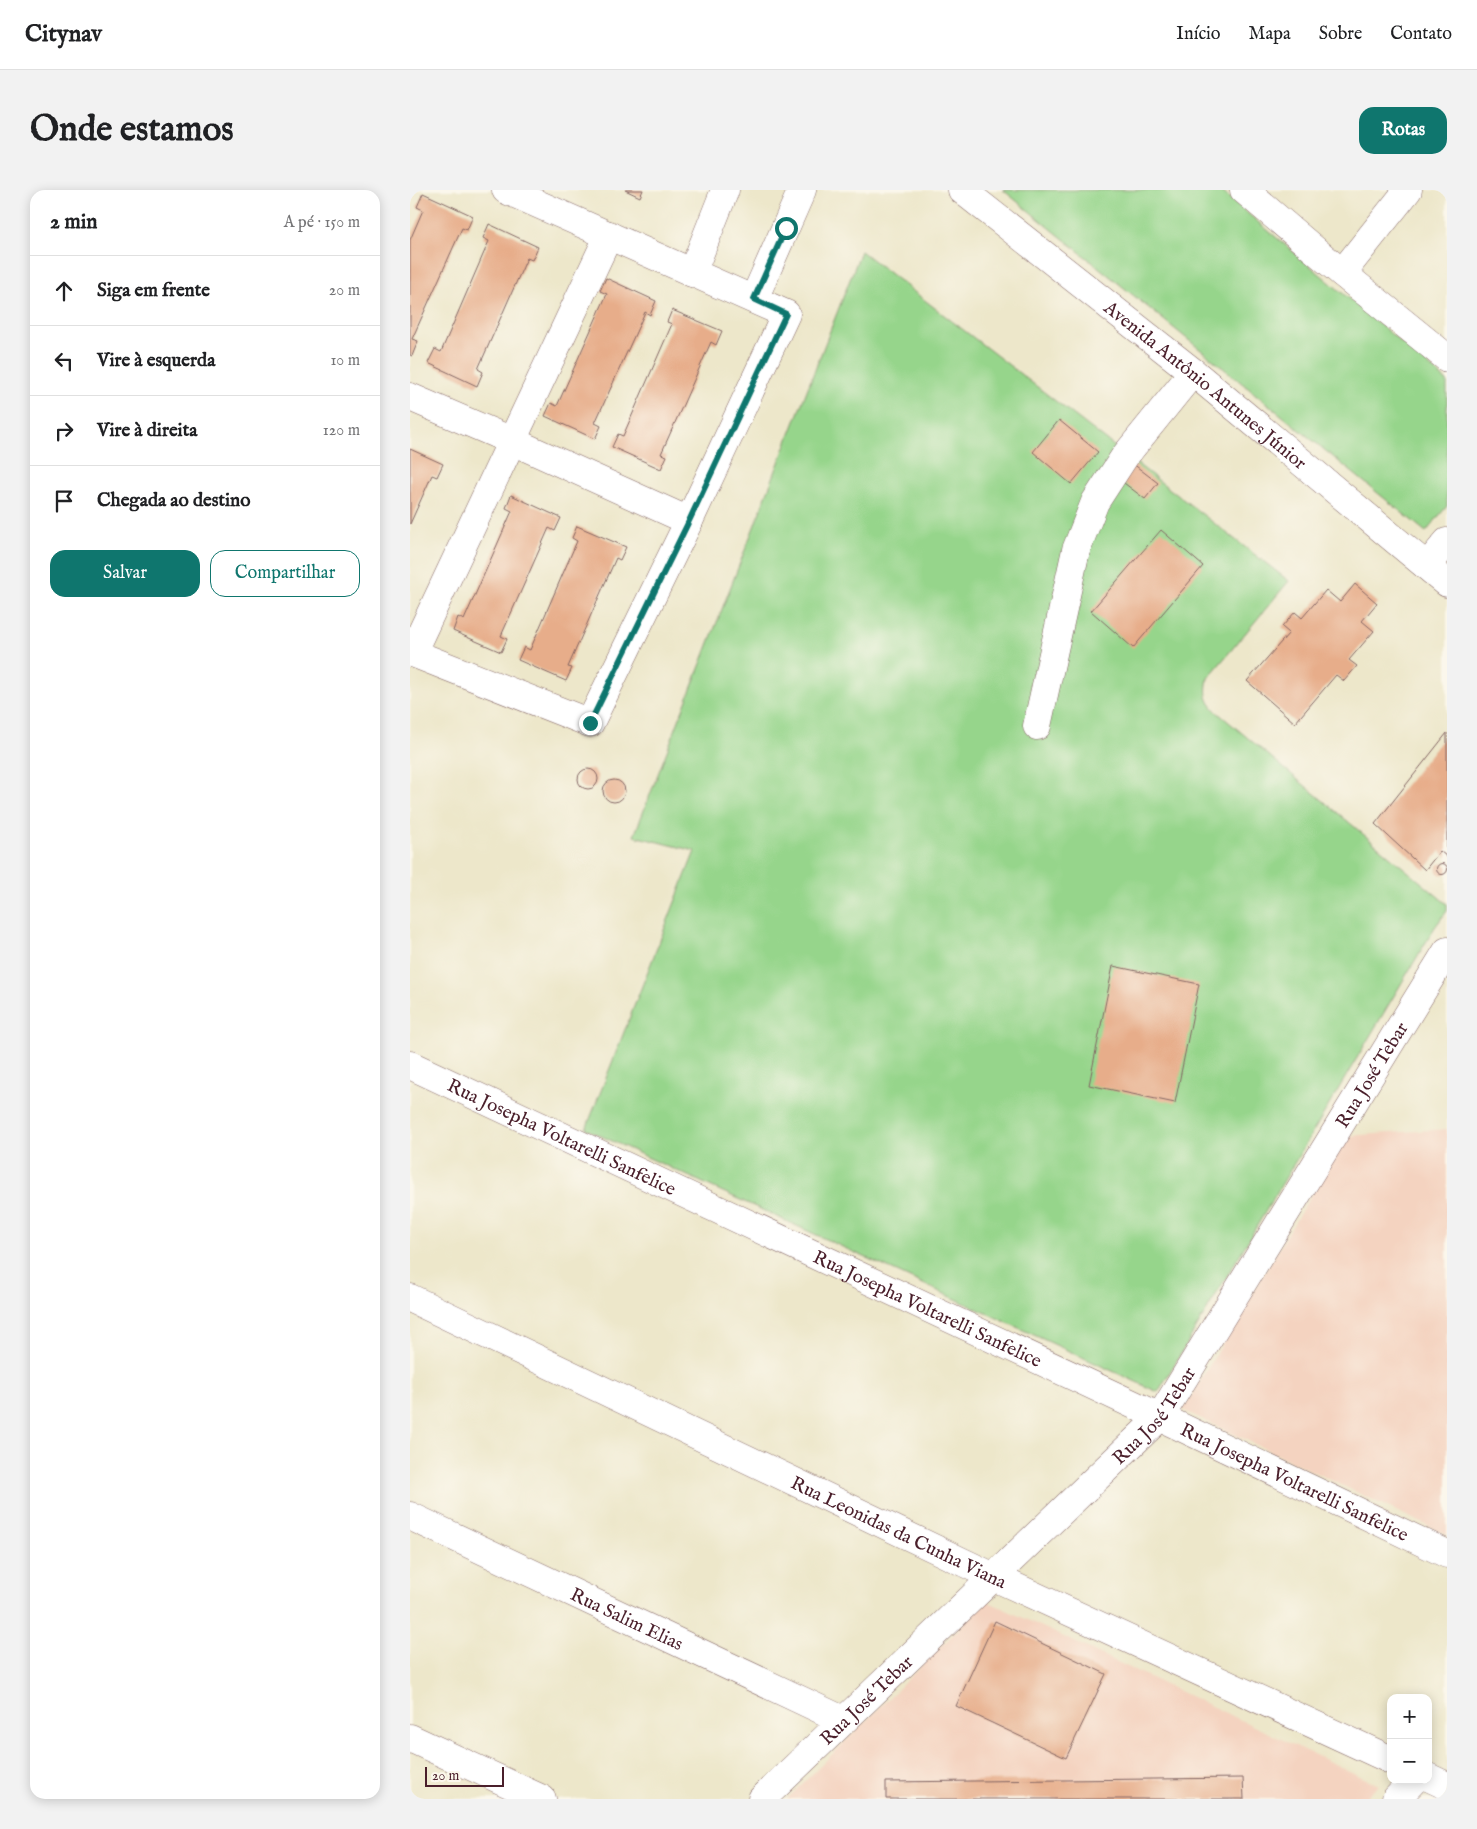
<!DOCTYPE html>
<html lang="pt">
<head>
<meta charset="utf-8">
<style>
  body { margin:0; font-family:"IM FELL English",serif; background:#f2f2f2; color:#202124 }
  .controls { position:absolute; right:15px; bottom:15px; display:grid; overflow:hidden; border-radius:10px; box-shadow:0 2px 12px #0003 }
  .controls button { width:45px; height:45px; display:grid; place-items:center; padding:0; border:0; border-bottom:1px solid #e0e0e0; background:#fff; color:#202124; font:25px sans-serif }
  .scale { position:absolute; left:15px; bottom:12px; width:79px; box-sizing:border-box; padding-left:5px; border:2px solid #4a1f2b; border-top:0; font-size:14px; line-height:18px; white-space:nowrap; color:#4a1f2b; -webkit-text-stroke:4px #fbf7ec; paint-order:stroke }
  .stop { position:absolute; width:15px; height:15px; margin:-11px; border:4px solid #0f766e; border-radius:50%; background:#fff }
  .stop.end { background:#0f766e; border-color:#fff; box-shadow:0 1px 5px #0008 }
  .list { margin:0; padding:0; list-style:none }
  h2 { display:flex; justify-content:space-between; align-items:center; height:65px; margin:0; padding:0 20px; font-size:21px }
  h2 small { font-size:16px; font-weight:400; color:#757577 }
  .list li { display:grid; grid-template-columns:32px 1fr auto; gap:15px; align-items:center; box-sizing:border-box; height:70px; padding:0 20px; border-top:1px solid #e0e0e0 }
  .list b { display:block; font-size:19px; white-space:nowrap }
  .list em { font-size:16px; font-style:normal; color:#757577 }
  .actions { display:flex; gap:10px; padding:15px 20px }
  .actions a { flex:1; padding:11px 0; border:1px solid #0f766e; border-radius:15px; text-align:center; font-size:18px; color:#0f766e }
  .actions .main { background:#0f766e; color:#fff }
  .icon { flex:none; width:28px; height:28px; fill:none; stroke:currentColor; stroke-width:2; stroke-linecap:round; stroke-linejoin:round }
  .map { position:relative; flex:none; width:1037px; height:1609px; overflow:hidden; border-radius:15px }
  header { display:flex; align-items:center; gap:30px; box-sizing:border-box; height:70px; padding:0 25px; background:#fff; border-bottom:1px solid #e0e0e0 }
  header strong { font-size:24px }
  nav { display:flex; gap:28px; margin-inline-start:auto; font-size:18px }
  .intro { display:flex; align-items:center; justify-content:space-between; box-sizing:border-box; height:120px; padding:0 30px }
  h1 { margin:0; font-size:35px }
  .button { padding:12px 22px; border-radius:15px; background:#0f766e; color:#fff; font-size:18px; font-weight:700 }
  main { display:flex; gap:30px; padding:0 30px }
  aside { flex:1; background:#fff; border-radius:15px; box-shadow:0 2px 12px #0003 }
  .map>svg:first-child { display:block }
  .built { fill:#f4d3c0; fill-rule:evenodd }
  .green { fill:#96d58b; stroke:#707a5b }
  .building { fill:#e7ad8a }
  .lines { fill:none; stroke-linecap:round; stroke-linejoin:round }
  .minor-casing { stroke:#836563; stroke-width:29 }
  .major-casing { stroke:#836563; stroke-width:29 }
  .minor { stroke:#fff; stroke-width:28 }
  .major { stroke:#fff; stroke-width:28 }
  .route { stroke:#0f766e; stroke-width:6 }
  .labels { text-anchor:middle; stroke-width:4; stroke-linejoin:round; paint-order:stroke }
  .street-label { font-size:19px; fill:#4a1f2b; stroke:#fbf7ec }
</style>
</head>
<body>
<header>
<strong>Citynav</strong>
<nav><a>Início</a><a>Mapa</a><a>Sobre</a><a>Contato</a></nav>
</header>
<div class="intro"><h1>Onde estamos</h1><a class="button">Rotas</a></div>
<main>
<aside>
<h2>2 min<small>A pé · 150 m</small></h2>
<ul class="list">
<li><svg class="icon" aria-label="ahead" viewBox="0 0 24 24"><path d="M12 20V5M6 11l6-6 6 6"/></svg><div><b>Siga em frente</b></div><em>20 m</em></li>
<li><svg class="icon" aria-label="left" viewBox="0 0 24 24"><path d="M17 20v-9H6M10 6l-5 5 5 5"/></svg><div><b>Vire à esquerda</b></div><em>10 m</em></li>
<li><svg class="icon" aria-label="right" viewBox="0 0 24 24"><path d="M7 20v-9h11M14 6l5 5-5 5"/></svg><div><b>Vire à direita</b></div><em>120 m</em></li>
<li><svg class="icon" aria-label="arrive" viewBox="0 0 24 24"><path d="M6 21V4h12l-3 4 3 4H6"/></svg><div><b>Chegada ao destino</b></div></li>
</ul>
<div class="actions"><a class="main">Salvar</a><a>Compartilhar</a></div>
</aside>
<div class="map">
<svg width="1037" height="1609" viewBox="0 0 1037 1609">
  <rect width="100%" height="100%" fill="#fbf7ec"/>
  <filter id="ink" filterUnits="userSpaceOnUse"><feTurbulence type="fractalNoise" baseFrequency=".02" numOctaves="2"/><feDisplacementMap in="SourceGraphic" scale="10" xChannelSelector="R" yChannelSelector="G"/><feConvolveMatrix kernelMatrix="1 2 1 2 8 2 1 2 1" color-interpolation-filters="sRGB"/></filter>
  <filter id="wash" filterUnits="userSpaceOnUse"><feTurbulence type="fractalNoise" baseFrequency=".0096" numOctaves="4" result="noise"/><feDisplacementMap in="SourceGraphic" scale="20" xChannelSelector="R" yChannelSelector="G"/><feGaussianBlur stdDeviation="1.12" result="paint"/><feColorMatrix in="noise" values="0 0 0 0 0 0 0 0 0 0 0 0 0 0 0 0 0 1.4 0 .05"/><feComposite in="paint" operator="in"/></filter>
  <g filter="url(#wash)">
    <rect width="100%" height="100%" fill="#ede7ca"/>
    <path class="built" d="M1037,939V1345L773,1220L936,946Z
      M577,1411L969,1595L954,1609H834L833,1588L476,1592V1609H377ZM586,1431L696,1484L656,1568L546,1516Z"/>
    <path class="green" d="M593,0H810L1037,191V316L1016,342Z
      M451,61L879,391L798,488C795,505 796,511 808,523L1037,714V721L1025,737L748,1202L176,939L285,661L224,646Z"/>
    <g id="blocks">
      <path class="building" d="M215,0H233L230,7Z
        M13,3L63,26L57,40L52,38L2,149L8,151L2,166L0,165V50L13,20L7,17Z
        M79,34L128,57L122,70L117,68L68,179L73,182L67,196L18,173L25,159L31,162L79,51L73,48Z
        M196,88L246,111L240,125L235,122L185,233L191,236L185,249L135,226L141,213L147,216L197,104L190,101Z
        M262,120L312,141L306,155L301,152L251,264L257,266L251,279L202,257L208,244L213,246L262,134L257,132Z
        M649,230L688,262L661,294L623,262Z
        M0,259L33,274L27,287L22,285L0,334Z
        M718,270L748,293L735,309L706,287Z
        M101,305L151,328L145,341L139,338L91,446L97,449L91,462L43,441L48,427L54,430L102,321L96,318Z
        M167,336L216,357L210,370L206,368L158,477L162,478L156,491L108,470L114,457L120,460L167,351L162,348Z
        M751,340L793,376L723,458L681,421Z
        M945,394L967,413L952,431L964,441L939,470L947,476L934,491L926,485L885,533L837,491L879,443L872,437L885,422L892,428L916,400L930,412Z
        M1037,543V667L1030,661L1015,680L965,634Z
        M168 589a10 10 0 1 1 20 0a10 10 0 1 1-20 0Z
        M193 601a11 11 0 1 1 22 0a11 11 0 1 1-22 0Z
        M1026.5 679a5.5 5.5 0 1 1 11 0a5.5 5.5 0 1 1-11 0Z
        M703,776L789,794L765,913L679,895Z
        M585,1431L696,1484L656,1568L546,1516Z
        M833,1588L834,1609H476V1592Z"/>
    </g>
  </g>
  <g filter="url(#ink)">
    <use href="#blocks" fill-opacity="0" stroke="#836563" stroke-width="1"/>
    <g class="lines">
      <defs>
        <g id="minor">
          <path d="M282,83L315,0"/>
          <path d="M932,83L998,0"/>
          <path d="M344,109L392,0"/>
          <path d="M0,207L102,251L279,331"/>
          <path d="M1017,376L1037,352"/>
          <path d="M0,462L180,533L279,331L376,124L96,0"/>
          <path d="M2,463L199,45"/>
          <path d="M627,536L666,360L685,312L715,266L783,182"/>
          <path id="s1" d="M0,875L750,1227L1037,1364"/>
          <path id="s2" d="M0,1108L584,1387L981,1570"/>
          <path id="s3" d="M0,1326L433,1530"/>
          <path d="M0,1548L132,1609"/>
          <path d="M1018,1587L1037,1596"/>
          <path id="s4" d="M352,1609L750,1227L1037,761"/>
          <path d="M986,1609L1004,1590"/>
        </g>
        <g id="major">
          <path id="s5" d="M552,0L783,182L1037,393"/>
          <path d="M834,0L932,83L1037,168"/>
        </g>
      </defs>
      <use href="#minor" class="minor-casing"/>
      <use href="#major" class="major-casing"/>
      <use href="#minor" class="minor"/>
      <use href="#major" class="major"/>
    </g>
  </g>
  <g class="lines" filter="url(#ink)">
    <path class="route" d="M180,533L279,331L376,124L344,109L376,38"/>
  </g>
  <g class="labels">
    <g class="street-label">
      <text dy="7" stroke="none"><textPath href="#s5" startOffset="312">Avenida Antônio Antunes Júnior</textPath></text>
      <text dy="7" stroke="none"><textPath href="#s4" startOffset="954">Rua José Tebar</textPath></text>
      <text dy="7" stroke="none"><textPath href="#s1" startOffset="168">Rua Josepha Voltarelli Sanfelice</textPath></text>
      <text dy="7" stroke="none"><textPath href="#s1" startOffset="572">Rua Josepha Voltarelli Sanfelice</textPath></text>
      <text dy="7" stroke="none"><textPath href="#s4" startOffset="549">Rua José Tebar</textPath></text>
      <text dy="7" stroke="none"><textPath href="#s1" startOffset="978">Rua Josepha Voltarelli Sanfelice</textPath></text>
      <text dy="7" stroke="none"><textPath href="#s2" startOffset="542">Rua Leonidas da Cunha Viana</textPath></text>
      <text dy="7" stroke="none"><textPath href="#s3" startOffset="240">Rua Salim Elias</textPath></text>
      <text dy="7" stroke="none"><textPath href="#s4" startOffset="144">Rua José Tebar</textPath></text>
    </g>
  </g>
</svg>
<div class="controls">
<button>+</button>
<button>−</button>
</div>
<div class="scale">20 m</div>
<div class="stop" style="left:376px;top:38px"></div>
<div class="stop end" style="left:180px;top:533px"></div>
</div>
</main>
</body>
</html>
